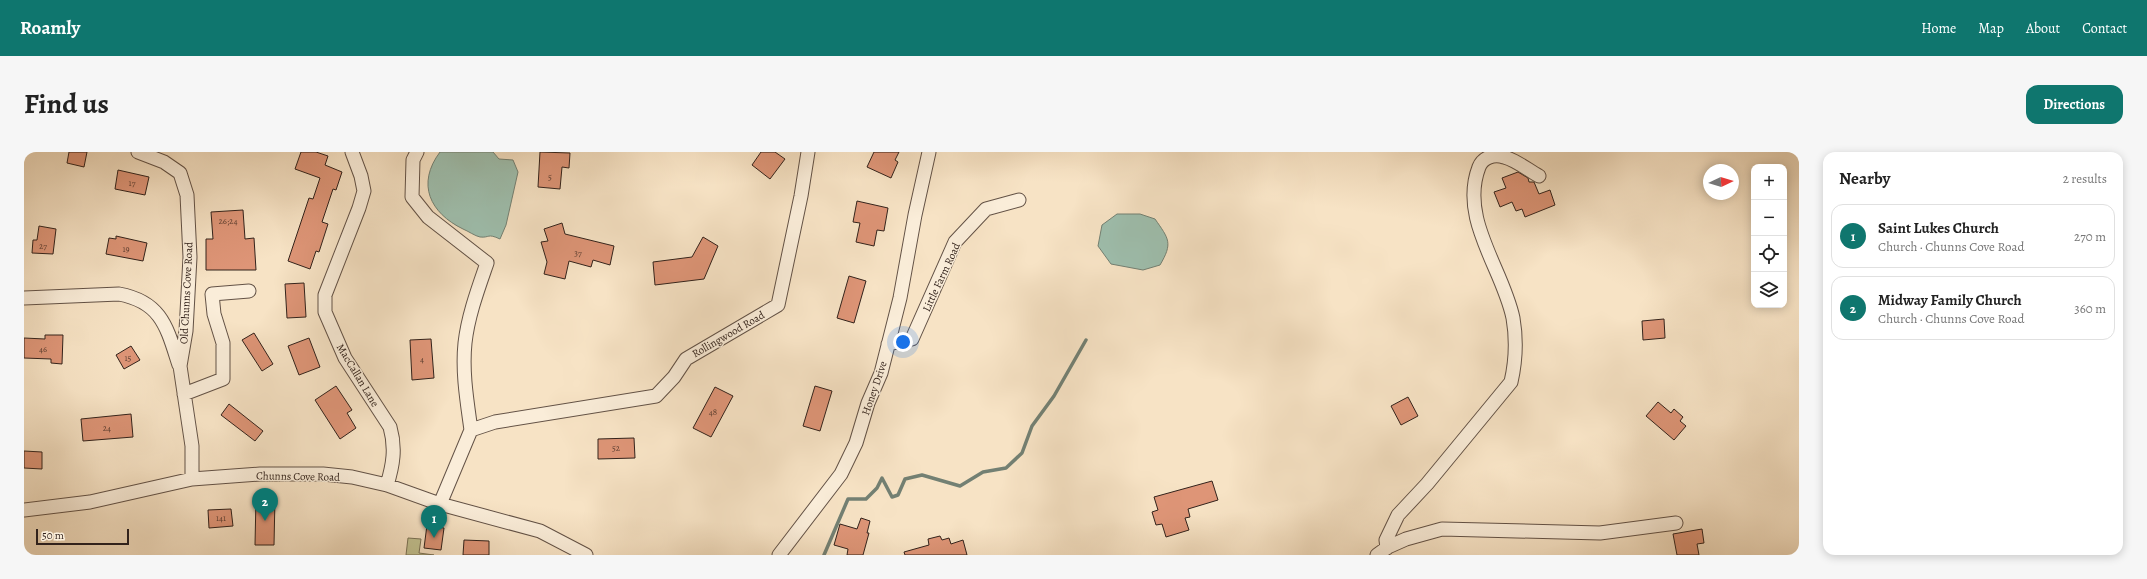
<!DOCTYPE html>
<html lang="en">
<head>
<meta charset="utf-8">
<style>
  body { margin:0; font-family:Alegreya,serif; background:#f6f6f6; color:#222 }
  .controls { position:absolute; right:12px; top:12px; display:grid; overflow:hidden; border-radius:8px; box-shadow:0 2px 10px #0003 }
  .controls button { width:36px; height:36px; display:grid; place-items:center; padding:0; border:0; border-bottom:1px solid #e0e0e0; background:#fff; color:#222; font:20px sans-serif }
  .compass { position:absolute; left:1679px; top:12px; width:36px; height:36px; border-radius:50%; background:#fff; box-shadow:0 2px 10px #0003; rotate:86deg }
  .scale { position:absolute; left:12px; bottom:10px; width:93px; box-sizing:border-box; padding-left:4px; border:2px solid #32221b; border-top:0; font-size:11px; line-height:14px; white-space:nowrap; color:#32221b; -webkit-text-stroke:3px #faedd9; paint-order:stroke }
  .you { position:absolute; left:879px; top:190px; width:14px; height:14px; margin:-10px; border:3px solid #fff; border-radius:50%; background:#1a73e8; box-shadow:0 0 0 6px #1a73e833 }
  .badge { display:grid; place-items:center; width:26px; height:26px; border-radius:50%; background:#0f766e; color:#fff; font-size:13px; font-weight:700 }
  .pin { position:absolute; translate:-50% -33px; filter:drop-shadow(0 1px 2px #0008) }
  .pin::after { content:''; position:absolute; top:21px; width:14px; height:12px; background:inherit; clip-path:polygon(0 0,100% 0,50% 100%) }
  .list { margin:0; padding:0; list-style:none }
  h2 { display:flex; justify-content:space-between; align-items:center; height:52px; margin:0; padding:0 16px; font-size:17px }
  h2 small { font-size:13px; font-weight:400; color:#767676 }
  .list li { display:grid; grid-template-columns:26px 1fr auto; gap:12px; align-items:center; box-sizing:border-box; height:64px; margin:0 8px 8px; padding:0 8px; border:1px solid #e0e0e0; border-radius:12px }
  .list b { display:block; font-size:15px; white-space:nowrap }
  .list p { margin:0; font-size:13px; white-space:nowrap; color:#767676 }
  .list em { font-size:13px; font-style:normal; color:#767676 }
  .icon { flex:none; width:22px; height:22px; fill:none; stroke:currentColor; stroke-width:2; stroke-linecap:round; stroke-linejoin:round }
  .map { position:relative; flex:none; width:1775px; height:403px; overflow:hidden; border-radius:12px }
  header { display:flex; align-items:center; gap:24px; box-sizing:border-box; height:56px; padding:0 20px; background:#0f766e; color:#fff }
  header strong { font-size:19px }
  nav { display:flex; gap:22px; margin-inline-start:auto; font-size:14px }
  .intro { display:flex; align-items:center; justify-content:space-between; box-sizing:border-box; height:96px; padding:0 24px }
  h1 { margin:0; font-size:28px }
  .button { padding:10px 18px; border-radius:12px; background:#0f766e; color:#fff; font-size:14px; font-weight:700 }
  main { display:flex; gap:24px; padding:0 24px }
  aside { flex:1; background:#fff; border-radius:12px; box-shadow:0 2px 10px #0003 }
  .map>svg:first-child { display:block }
  .green { fill:#c2c291; stroke:#7a7256 }
  .water { fill:#9ebfae; stroke:#738073 }
  .lines { fill:none; stroke-linecap:round; stroke-linejoin:round }
  .stream { stroke:#738073; stroke-width:3.5 }
  .building { fill:#de9577; stroke:#32221b }
  .minor-casing { stroke:#635246; stroke-width:15 }
  .minor { stroke:#faedd9; stroke-width:13 }
  .labels { text-anchor:middle; stroke-width:3; stroke-linejoin:round; paint-order:stroke }
  .number-label { font-size:9px; fill:#5d3f32 }
  .street-label { font-size:11px; fill:#32221b; stroke:#faedd9 }
</style>
</head>
<body>
<header>
<strong>Roamly</strong>
<nav><a>Home</a><a>Map</a><a>About</a><a>Contact</a></nav>
</header>
<div class="intro"><h1>Find us</h1><a class="button">Directions</a></div>
<main>
<div class="map">
<svg width="1775" height="403" viewBox="0 0 1775 403">
  <rect width="100%" height="100%" fill="#f7e3c5"/>
  <filter id="stains"><feTurbulence type="fractalNoise" baseFrequency=".005" numOctaves="4"/><feColorMatrix values="0 0 0 0 .2 0 0 0 0 .09 0 0 0 0 .02 0 0 0 .5 -.17"/></filter>
  <radialGradient id="worn" r=".72"><stop offset=".6" stop-color="#630" stop-opacity="0"/><stop offset="1" stop-color="#630" stop-opacity=".3"/></radialGradient>
  <path class="green" d="M384,386L397,387L395,401L410,403H382Z"/>
  <path class="water" d="M416,0H469L475,7L489,8L494,20L482,73L476,87C463,81 466,86 456,85C451,84 444,79 439,77C406,61 392,32 416,0Z
    M1093,62H1116L1131,67C1145,87 1149,91 1136,113L1119,118L1087,112L1074,94L1078,73Z"/>
  <g class="lines">
    <path class="stream" d="M800,403L824,347H842L853,336L858,326L868,345L874,343L881,327L898,323L936,334L959,320L982,316L998,301L1008,274L1030,244L1062,188"/>
  </g>
  <path class="building" d="M45,0H63L60,15L43,11Z
    M277,0H292L304,4L301,13L318,20L312,38L309,37L298,70L304,72L295,100L292,99L286,117L264,109L285,46L289,47L296,26L271,17Z
    M516,0L546,1L545,16L538,15L536,37L514,35Z
    M737,0H751L761,7L746,27L728,13Z
    M850,0H875L871,8L874,10L867,26L843,15Z
    M94,18L125,25L121,43L91,37Z
    M1494,20L1504,26L1505,30H1510L1515,42L1526,38L1531,53L1501,65L1498,57L1492,59L1488,50L1476,55L1470,40L1482,36L1478,26Z
    M833,49L864,56L860,79L853,78L850,94L832,90L836,71L829,70Z
    M219,58L221,87L230,86L232,118H182V87H189L187,60Z
    M538,71L541,82L590,94L586,113L569,108L567,115L545,109L541,127L520,122L523,110L517,90L524,89L520,77Z
    M15,74L32,77L29,102L8,101L9,88H13Z
    M92,84L123,91L119,109L82,102L85,86L92,87Z
    M679,85L694,94L680,127L631,133L629,110L668,105Z
    M825,124L842,129L830,171L813,166Z
    M280,131L282,165L263,166L261,132Z
    M1640,167L1641,186L1619,188L1618,169Z
    M230,181L249,212L238,219L218,188Z
    M21,183H39L38,212L27,211V207L0,206V186L21,187Z
    M285,186L296,215L275,223L264,194Z
    M407,187L410,226L388,228L386,188Z
    M107,194L116,208L100,217L92,203Z
    M312,234L328,258L323,261L332,276L316,287L291,248Z
    M791,234L808,239L796,279L779,274Z
    M691,235L709,244L687,285L669,276Z
    M1384,245L1394,264L1377,273L1367,254Z
    M1634,250L1647,261L1650,257L1659,265L1656,269L1662,274L1650,288L1622,264Z
    M205,252L239,279L231,289L197,263Z
    M107,262L109,285L59,289L57,267Z
    M610,286L611,306L574,307V287Z
    M0,299L18,300V317L0,316Z
    M1188,329L1194,348L1164,357L1166,365L1161,366L1165,378L1142,385L1138,372L1132,373L1128,360L1134,358L1130,345Z
    M232,346H251L250,393H231Z
    M207,357L209,374L185,376L184,358Z
    M837,366L846,369L843,381H845L839,403H823L824,397L810,393L816,372L833,377Z
    M403,373L420,376L417,398L400,396Z
    M1678,377L1680,391L1673,392L1675,403H1653L1649,382Z
    M916,384L918,388L925,386L927,392L939,388L943,403H881L880,400L905,393L904,387Z
    M440,388L465,389V403H439Z"/>
  <g class="lines">
    <defs>
      <path id="minor" d="M114,0L140,10L156,21L163,43L166,105L162,179L156,214L168,294V327
        M328,0L337,24L340,39L335,56L301,143V160L321,206L366,275C372,296 369,313 363,333
        M393,0L389,8L388,45L404,65L463,111C454,137 444,164 441,191C438,220 443,249 447,278L471,270L632,244L650,225L662,207L754,153L777,44L784,0
        M0,146L95,142C138,150 143,176 155,213
        M864,192L888,187L931,90L962,57L995,48
        M160,242L199,227V191L190,162L188,142L225,139
        M416,352L447,278
        M0,358L66,350L168,327L236,322H299L328,325L363,333L416,352L516,379L562,403
        M1363,396L1362,388L1374,363L1403,332L1487,230C1492,208 1493,189 1489,166C1479,117 1435,67 1455,15C1459,5 1470,2 1480,5C1492,8 1504,18 1515,24
        M755,403L817,322L832,291L844,251L857,221L876,146L891,63L905,0
        M1353,403L1364,395L1382,387L1418,377L1576,381L1652,371"/>
    </defs>
    <use href="#minor" class="minor-casing"/>
    <use href="#minor" class="minor"/>
  </g>
  <g class="labels">
    <g class="number-label">
      <text x="526" y="28">5</text>
      <text x="108" y="34">17</text>
      <text x="204" y="72">26;24</text>
      <text x="19" y="97">27</text>
      <text x="102" y="100">19</text>
      <text x="554" y="104">37</text>
      <text x="19" y="200">46</text>
      <text x="104" y="209">15</text>
      <text x="398" y="210">4</text>
      <text x="689" y="263">48</text>
      <text x="83" y="279">24</text>
      <text x="592" y="299">52</text>
      <text x="197" y="369">141</text>
    </g>
    <g class="street-label">
      <text transform="translate(917 125) rotate(-65)" y="4">Little Farm Road</text>
      <text transform="translate(162 141) rotate(-87)" y="4">Old Chunns Cove Road</text>
      <text transform="translate(704 182) rotate(-30)" y="4">Rollingwood Road</text>
      <text transform="translate(334 223) rotate(59)" y="4">MacCallan Lane</text>
      <text transform="translate(850 236) rotate(-71)" y="4">Honey Drive</text>
      <text transform="translate(274 324) rotate(1)" y="4">Chunns Cove Road</text>
    </g>
  </g>
  <rect width="100%" height="100%" filter="url(#stains)"/>
  <rect width="100%" height="100%" fill="url(#worn)"/>
</svg>
<div class="controls">
<button>+</button>
<button>−</button>
<button><svg class="icon" aria-label="locate" viewBox="0 0 24 24"><circle cx="12" cy="12" r="6"/><path d="M12 2v4M12 18v4M2 12h4M18 12h4"/></svg></button>
<button><svg class="icon" aria-label="layers" viewBox="0 0 24 24"><path d="M12 4l9 5-9 5-9-5zM3 14l9 5 9-5"/></svg></button>
</div>
<svg class="compass" viewBox="-18 -18 36 36"><path d="M0-13l5 13h-10z" fill="#e53935"/><path d="M0 13l5-13h-10z" fill="#767676"/></svg>
<div class="scale">50 m</div>
<div class="you"></div>
<div class="pin badge" style="left:410px;top:386px">1</div>
<div class="pin badge" style="left:241px;top:369px">2</div>
</div>
<aside>
<h2>Nearby<small>2 results</small></h2>
<ul class="list">
<li><span class="badge">1</span><div><b>Saint Lukes Church</b><p>Church · Chunns Cove Road</p></div><em>270 m</em></li>
<li><span class="badge">2</span><div><b>Midway Family Church</b><p>Church · Chunns Cove Road</p></div><em>360 m</em></li>
</ul>
</aside>
</main>
</body>
</html>
